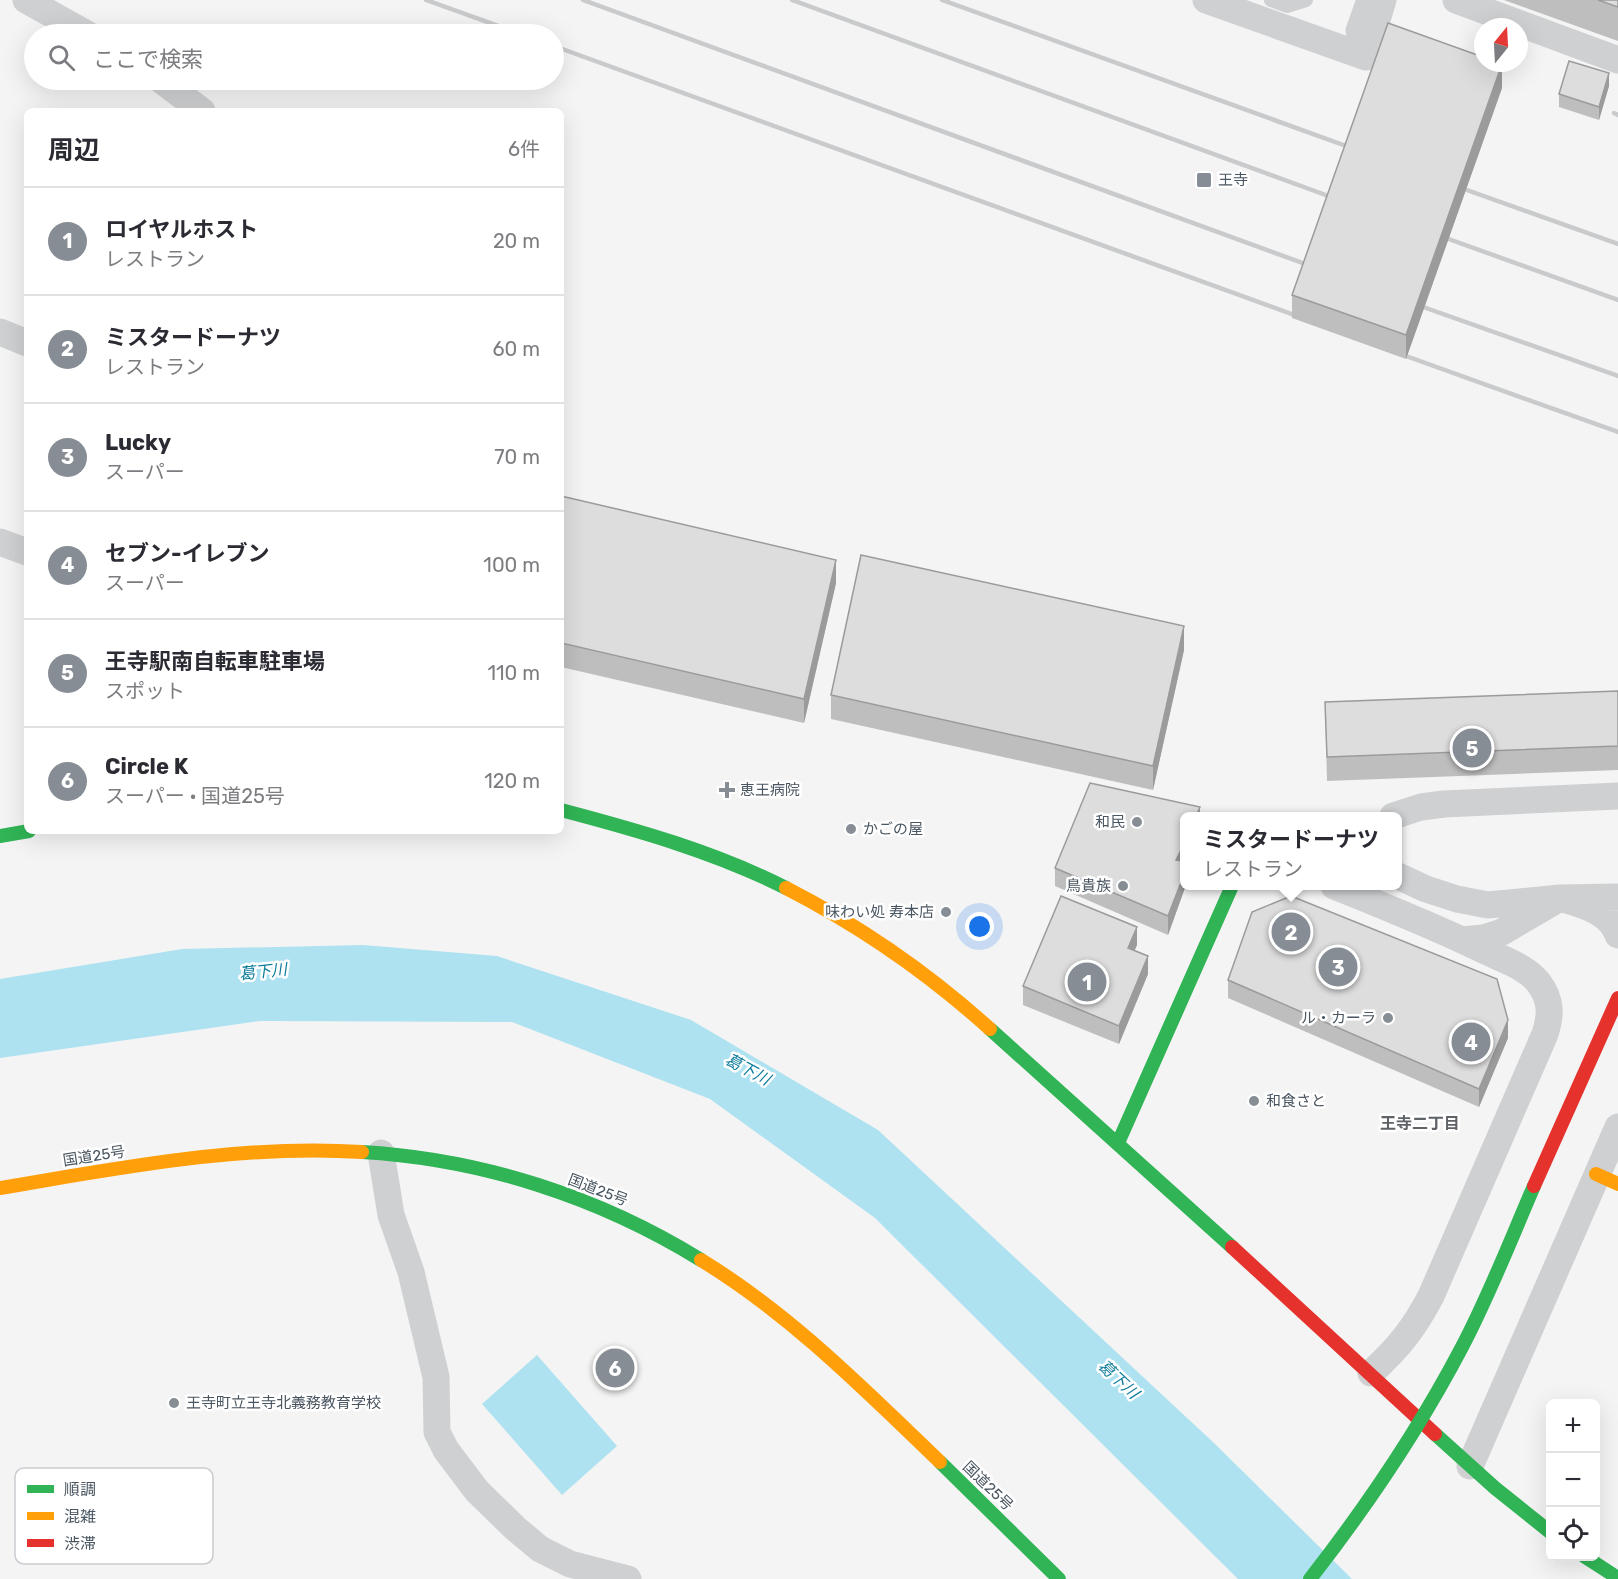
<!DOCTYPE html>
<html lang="ja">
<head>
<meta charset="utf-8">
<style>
  body { margin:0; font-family:Rubik,"Noto Sans JP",sans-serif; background:#f2f2f3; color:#2b2b33 }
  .controls { position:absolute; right:18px; bottom:18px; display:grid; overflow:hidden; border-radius:9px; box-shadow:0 6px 24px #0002 }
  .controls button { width:54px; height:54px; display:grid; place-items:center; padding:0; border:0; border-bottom:2px solid #e1e1e2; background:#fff; color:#2b2b33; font:30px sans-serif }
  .compass { position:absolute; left:1474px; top:18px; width:54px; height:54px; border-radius:50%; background:#fff; box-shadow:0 6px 24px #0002; rotate:18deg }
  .you { position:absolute; left:980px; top:927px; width:21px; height:21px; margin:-15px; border:4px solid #fff; border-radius:50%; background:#1a73e8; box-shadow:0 0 0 9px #1a73e833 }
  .badge { display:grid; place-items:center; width:39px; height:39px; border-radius:50%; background:#868d94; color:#fff; font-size:20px; font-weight:700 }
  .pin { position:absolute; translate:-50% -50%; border:3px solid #fff; box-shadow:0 2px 6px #0006 }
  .popup { position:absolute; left:1180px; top:812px; width:222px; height:78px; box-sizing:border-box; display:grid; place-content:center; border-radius:9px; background:#fff; filter:drop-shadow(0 2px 4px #0005); font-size:20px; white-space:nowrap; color:#7c7c81 }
  .popup b { font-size:22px; color:#2b2b33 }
  .popup::after { content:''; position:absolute; left:50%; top:100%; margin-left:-12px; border:12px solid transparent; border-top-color:#fff }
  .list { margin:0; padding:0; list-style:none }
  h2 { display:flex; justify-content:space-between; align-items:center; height:78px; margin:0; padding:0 24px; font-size:26px }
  h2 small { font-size:20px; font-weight:400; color:#7c7c81 }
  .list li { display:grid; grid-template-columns:39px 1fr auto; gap:18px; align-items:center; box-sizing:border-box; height:108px; padding:0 24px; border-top:2px solid #e1e1e2 }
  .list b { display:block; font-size:22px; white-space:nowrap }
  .list p { margin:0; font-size:20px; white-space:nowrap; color:#7c7c81 }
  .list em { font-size:20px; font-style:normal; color:#7c7c81 }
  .icon { flex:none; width:33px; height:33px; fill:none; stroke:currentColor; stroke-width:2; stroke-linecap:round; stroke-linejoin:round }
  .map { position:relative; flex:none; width:1618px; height:1579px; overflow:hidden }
  .search { position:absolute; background:#fff; box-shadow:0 6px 24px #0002; left:24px; top:24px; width:540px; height:66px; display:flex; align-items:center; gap:15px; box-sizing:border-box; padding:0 21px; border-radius:33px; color:#7c7c81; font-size:22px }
  .panel { position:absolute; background:#fff; box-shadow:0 6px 24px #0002; left:24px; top:108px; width:540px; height:726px; border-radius:9px }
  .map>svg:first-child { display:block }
  .water { fill:#aee2f0 }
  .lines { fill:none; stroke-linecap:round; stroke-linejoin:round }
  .lane { stroke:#ced0d2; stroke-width:14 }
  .street { stroke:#ced0d2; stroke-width:27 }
  .fast { stroke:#30b455; stroke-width:14 }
  .slow { stroke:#ff9f0a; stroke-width:14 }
  .jam { stroke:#e5322d; stroke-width:14 }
  .rail { stroke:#c9cacc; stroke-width:4.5 }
  .street-bridge { stroke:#ced0d2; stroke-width:27 }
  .fast-bridge { stroke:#30b455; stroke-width:14 }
  .jam-bridge { stroke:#e5322d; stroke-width:14 }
  .wall { fill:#bebebf }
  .shaded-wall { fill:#9b9b9b }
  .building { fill:#ddddde; stroke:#9b9b9b; stroke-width:1.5 }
  .poi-dot { fill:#868d94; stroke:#fff; stroke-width:2 }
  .labels { text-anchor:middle; stroke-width:5; stroke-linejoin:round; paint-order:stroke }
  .poi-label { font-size:15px; fill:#4a5661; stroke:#fff; text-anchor:start }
  .street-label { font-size:15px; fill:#4a5661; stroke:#fff }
  .water-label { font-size:16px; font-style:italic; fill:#0c7c9b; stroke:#fff }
  .neighbourhood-label { font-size:16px; font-weight:bold; fill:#5f6368; stroke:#fff }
  .key { fill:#fff; stroke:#c9ccd0; stroke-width:1.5 }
  .key-label { font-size:16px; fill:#4a5661 }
</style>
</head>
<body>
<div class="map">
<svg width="1618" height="1579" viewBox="0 0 1618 1579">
  <rect width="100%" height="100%" fill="#f4f4f4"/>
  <path class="water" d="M363,945L497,956L691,1020L878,1130L1214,1443L1352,1579H1238L875,1218L710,1099L512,1022L260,1021L0,1058V979L182,949Z
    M537,1355L617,1446L562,1495L482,1404Z"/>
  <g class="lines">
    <path class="lane" d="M1271,0L1287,6L1306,0"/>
    <path class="street" d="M26,0L87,34
      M1206,0L1366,57L1383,0
      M1456,0L1618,60
      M161,80L202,111
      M0,332L27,343
      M0,542L27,552
      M1393,816L1421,807L1444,804L1618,796
      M1398,876L1426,889L1457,899L1488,905L1560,898L1618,897
      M1334,886C1384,906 1434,926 1483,950C1502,959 1525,966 1538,982C1552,1000 1551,1015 1545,1034L1431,1296C1413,1330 1399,1347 1371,1373
      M1462,940L1483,938L1502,932L1560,898C1582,905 1610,911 1618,935
      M381,1153L391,1215L411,1272L436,1377L437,1432L446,1450L477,1491L515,1528L540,1549L570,1564L628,1579
      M1470,1466L1618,1127"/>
    <path class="fast" d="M561,810C637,830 715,852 786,888
      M0,836L29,831
      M990,1029L1232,1247
      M1118,1143L1232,886
      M362,1152C482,1159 599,1197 701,1260
      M1435,1434L1495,1488L1550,1532
      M940,1462L1059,1579
      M1584,1556L1618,1578"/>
    <path class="slow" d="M786,888C860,926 928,973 990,1029
      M1596,1174L1618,1184
      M0,1188C120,1168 240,1144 362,1152
      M701,1260C790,1314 865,1390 940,1462"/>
    <path class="jam" d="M1232,1247L1435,1434"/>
    <path class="rail" d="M426,0L521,34
      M583,0L1319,269
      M792,0L1342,201
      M942,0L1360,151
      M554,46L1308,320
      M1614,113L1618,115
      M1450,184L1618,244
      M1432,233L1618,300
      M1409,302L1618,376
      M1392,351L1618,432"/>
    <path class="street-bridge" d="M1370,0L1359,31L1418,51"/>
    <path class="fast-bridge" d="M1310,1579C1367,1506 1419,1429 1462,1347C1489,1296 1511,1239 1534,1186"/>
    <path class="jam-bridge" d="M1534,1186L1618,998"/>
  </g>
  <path class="wall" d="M1504,0H1618V41Z
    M1609,86L1599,120L1559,107V94Z
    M1502,88L1406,359L1292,318V295Z
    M561,496L836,583L804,723L561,667Z
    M1184,650L1153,790L831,719V695Z
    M1618,691V770L1327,781L1325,702Z
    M1090,783L1200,807V816H1185V885H1186L1168,935L1055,886V868Z
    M1137,945L1134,951L1148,974L1119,1044L1023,1005V986Z
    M1228,980L1508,1038L1479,1107L1228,998Z"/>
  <path class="shaded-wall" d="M1502,64V88L1406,359V335Z
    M1609,73V86L1599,120V107Z
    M836,560V583L804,723V699Z
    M1184,626V650L1153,790V766Z
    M1200,807V816H1196Z
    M1185,842V860L1176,878V860Z
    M1185,872V885H1186L1168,935V916Z
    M1137,927V945L1128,966V948Z
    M1148,956V974L1119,1044V1026Z
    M1508,1020V1038L1479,1107V1089Z"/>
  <path class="building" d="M1598,0H1618V7Z
    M1388,23L1483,57V63L1502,64L1406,335L1292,295Z
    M1569,61L1609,73L1599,107L1559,94Z
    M561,496L836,560L804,699L561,643Z
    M861,555L1184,626L1153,766L831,695Z
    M1618,691V746L1327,757L1325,702Z
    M1090,783L1200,807L1196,816H1185V842L1176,860L1185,861V872L1168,916L1055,868Z
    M1061,896L1137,927L1128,948L1148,956L1119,1026L1023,986Z
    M1291,896L1497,979L1508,1020L1479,1089L1228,980L1252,912Z"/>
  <g class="poi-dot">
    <rect x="1196" y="172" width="16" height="16" rx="3"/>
    <path d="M724 781h6v6h6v6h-6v6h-6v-6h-6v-6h6z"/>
    <circle cx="1137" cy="822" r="6"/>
    <circle cx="851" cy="829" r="6"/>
    <circle cx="1123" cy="886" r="6"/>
    <circle cx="946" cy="912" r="6"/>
    <circle cx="1388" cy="1018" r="6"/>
    <circle cx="1254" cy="1101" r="6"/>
    <circle cx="174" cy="1403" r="6"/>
  </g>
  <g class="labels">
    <g class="poi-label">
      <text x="1218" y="185">王寺</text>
      <text x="740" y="795">恵王病院</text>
      <text x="1125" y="827" text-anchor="end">和民</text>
      <text x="863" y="834">かごの屋</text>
      <text x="1111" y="891" text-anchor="end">鳥貴族</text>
      <text x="934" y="917" text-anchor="end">味わい処 寿本店</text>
      <text x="1376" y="1023" text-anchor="end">ル・カーラ</text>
      <text x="1266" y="1106">和食さと</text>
      <text x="186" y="1408">王寺町立王寺北義務教育学校</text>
    </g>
    <g class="street-label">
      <text transform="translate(94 1156) rotate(-9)" y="5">国道25号</text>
      <text transform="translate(598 1190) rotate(21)" y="5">国道25号</text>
      <text transform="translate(988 1486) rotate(44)" y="5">国道25号</text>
    </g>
    <g class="water-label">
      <text transform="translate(263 971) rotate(-6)" y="6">葛下川</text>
      <text transform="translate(748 1069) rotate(28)" y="6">葛下川</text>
      <text transform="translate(1119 1379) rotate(43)" y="6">葛下川</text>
    </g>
    <g class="neighbourhood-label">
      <text x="1420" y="1129">王寺二丁目</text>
    </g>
  </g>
  <rect x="15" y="1468" width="198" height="96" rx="9" class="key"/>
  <rect x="27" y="1485" width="27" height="8" fill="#30b455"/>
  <rect x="27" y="1512" width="27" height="8" fill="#ff9f0a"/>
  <rect x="27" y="1539" width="27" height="8" fill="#e5322d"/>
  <g class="key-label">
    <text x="64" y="1495">順調</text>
    <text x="64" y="1522">混雑</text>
    <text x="64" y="1549">渋滞</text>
  </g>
</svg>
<div class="controls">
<button>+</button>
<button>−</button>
<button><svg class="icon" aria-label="locate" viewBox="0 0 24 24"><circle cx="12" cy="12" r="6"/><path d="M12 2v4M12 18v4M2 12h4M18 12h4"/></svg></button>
</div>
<svg class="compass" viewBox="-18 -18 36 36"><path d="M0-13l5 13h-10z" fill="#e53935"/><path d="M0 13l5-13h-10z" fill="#7c7c81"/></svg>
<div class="you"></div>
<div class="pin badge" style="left:1087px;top:982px">1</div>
<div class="pin badge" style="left:1291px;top:932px">2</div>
<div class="popup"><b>ミスタードーナツ</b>レストラン</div>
<div class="pin badge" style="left:1338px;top:967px">3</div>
<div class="pin badge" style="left:1471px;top:1042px">4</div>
<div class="pin badge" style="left:1472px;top:748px">5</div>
<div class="pin badge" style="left:615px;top:1368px">6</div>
<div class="search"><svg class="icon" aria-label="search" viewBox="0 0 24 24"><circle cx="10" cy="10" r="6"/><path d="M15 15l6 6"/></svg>ここで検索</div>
<section class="panel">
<h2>周辺<small>6件</small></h2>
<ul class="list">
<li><span class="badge">1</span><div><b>ロイヤルホスト</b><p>レストラン</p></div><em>20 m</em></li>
<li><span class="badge">2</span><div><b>ミスタードーナツ</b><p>レストラン</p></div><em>60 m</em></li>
<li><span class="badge">3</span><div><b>Lucky</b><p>スーパー</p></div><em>70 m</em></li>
<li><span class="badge">4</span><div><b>セブン-イレブン</b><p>スーパー</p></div><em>100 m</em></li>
<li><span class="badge">5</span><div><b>王寺駅南自転車駐車場</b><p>スポット</p></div><em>110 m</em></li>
<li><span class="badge">6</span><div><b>Circle K</b><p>スーパー · 国道25号</p></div><em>120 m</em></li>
</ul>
</section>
</div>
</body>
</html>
